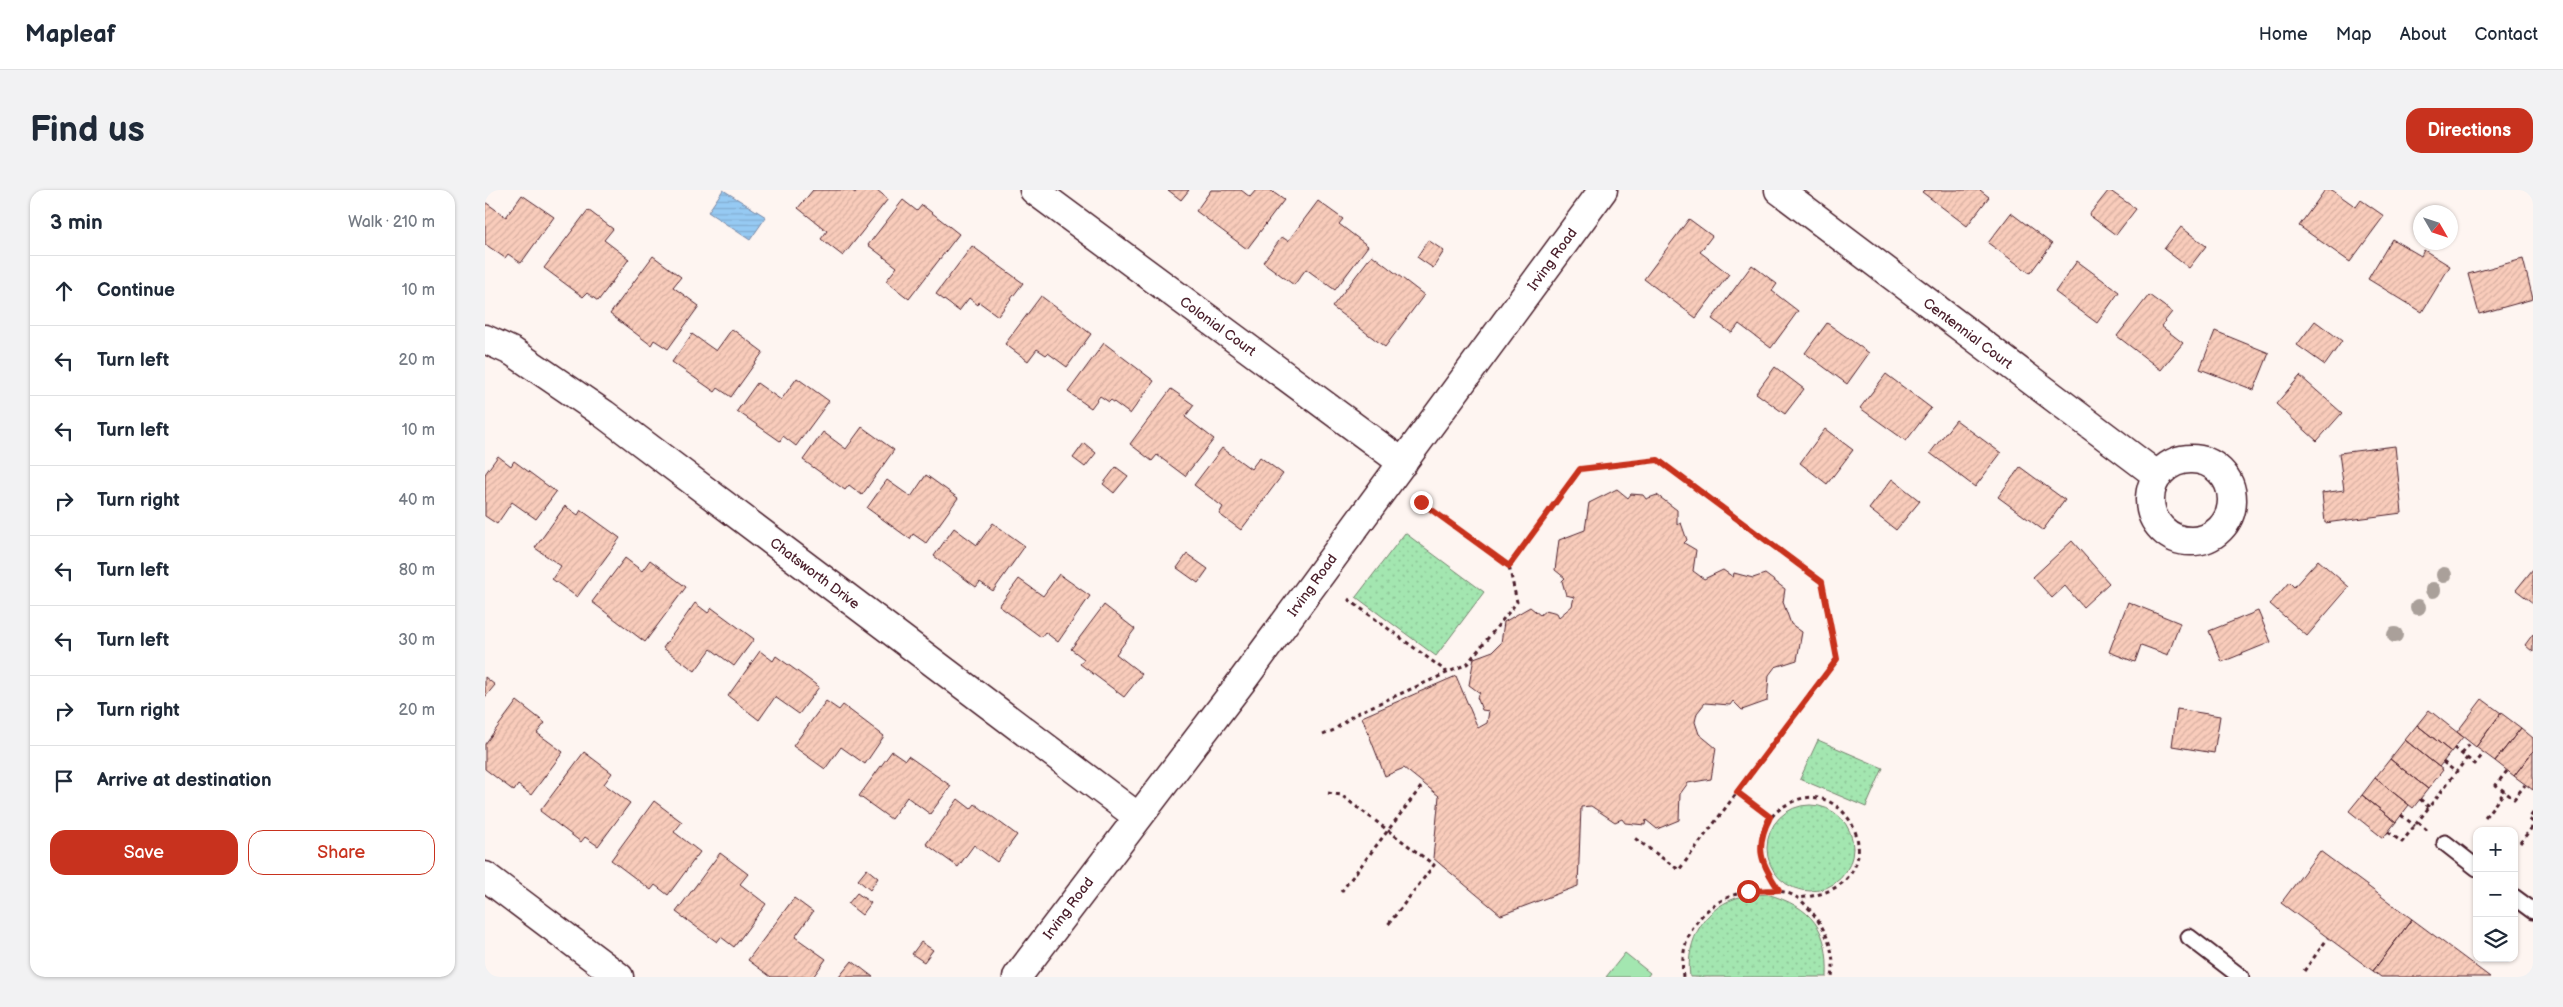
<!DOCTYPE html>
<html lang="en">
<head>
<meta charset="utf-8">
<style>
  body { margin:0; font-family:"Balsamiq Sans",sans-serif; background:#f2f2f3; color:#1f2937 }
  .controls { position:absolute; right:15px; bottom:15px; display:grid; overflow:hidden; border-radius:10px; box-shadow:0 1px 4px #0004 }
  .controls button { width:45px; height:45px; display:grid; place-items:center; padding:0; border:0; border-bottom:1px solid #e0e1e3; background:#fff; color:#1f2937; font:25px sans-serif }
  .compass { position:absolute; left:1928px; top:15px; width:45px; height:45px; border-radius:50%; background:#fff; box-shadow:0 1px 4px #0004; rotate:129deg }
  .stop { position:absolute; width:15px; height:15px; margin:-11px; border:4px solid #c8321e; border-radius:50%; background:#fff }
  .stop.end { background:#c8321e; border-color:#fff; box-shadow:0 1px 5px #0008 }
  .list { margin:0; padding:0; list-style:none }
  h2 { display:flex; justify-content:space-between; align-items:center; height:65px; margin:0; padding:0 20px; font-size:21px }
  h2 small { font-size:16px; font-weight:400; color:#747a83 }
  .list li { display:grid; grid-template-columns:32px 1fr auto; gap:15px; align-items:center; box-sizing:border-box; height:70px; padding:0 20px; border-top:1px solid #e0e1e3 }
  .list b { display:block; font-size:19px; white-space:nowrap }
  .list em { font-size:16px; font-style:normal; color:#747a83 }
  .actions { display:flex; gap:10px; padding:15px 20px }
  .actions a { flex:1; padding:11px 0; border:1px solid #c8321e; border-radius:15px; text-align:center; font-size:18px; color:#c8321e }
  .actions .main { background:#c8321e; color:#fff }
  .icon { flex:none; width:28px; height:28px; fill:none; stroke:currentColor; stroke-width:2; stroke-linecap:round; stroke-linejoin:round }
  .map { position:relative; flex:none; width:2048px; height:787px; overflow:hidden; border-radius:15px }
  header { display:flex; align-items:center; gap:30px; box-sizing:border-box; height:70px; padding:0 25px; background:#fff; border-bottom:1px solid #e0e1e3 }
  header strong { font-size:24px }
  nav { display:flex; gap:28px; margin-inline-start:auto; font-size:18px }
  .intro { display:flex; align-items:center; justify-content:space-between; box-sizing:border-box; height:120px; padding:0 30px }
  h1 { margin:0; font-size:35px }
  .button { padding:12px 22px; border-radius:15px; background:#c8321e; color:#fff; font-size:18px; font-weight:700 }
  main { display:flex; gap:30px; padding:0 30px }
  aside { flex:1; background:#fff; border-radius:15px; box-shadow:0 1px 4px #0004 }
  .map>svg:first-child { display:block }
  .grass { fill:url(#grass-dots); stroke:#76826e }
  .garden { fill:#a3e6b0; stroke:#76826e }
  .water { fill:url(#water-rules); stroke:#7886a3 }
  .building { fill:url(#building-hatch); stroke:#4a1f2b }
  .lines { fill:none; stroke-linecap:round; stroke-linejoin:round }
  .service-casing { stroke:#4a1f2b; stroke-width:19 }
  .minor-casing { stroke:#4a1f2b; stroke-width:31 }
  .path { stroke:#4a1f2b; stroke-width:3; stroke-dasharray:4 4; stroke-linecap:butt }
  .service { stroke:#fff; stroke-width:15 }
  .minor { stroke:#fff; stroke-width:28 }
  .tree { fill:#aaa09a }
  .route { stroke:#c8321e; stroke-width:6 }
  .labels { text-anchor:middle; stroke-width:5; stroke-linejoin:round; paint-order:stroke }
  .street-label { font-size:14px; fill:#4a1f2b; stroke:#fff }
</style>
</head>
<body>
<header>
<strong>Mapleaf</strong>
<nav><a>Home</a><a>Map</a><a>About</a><a>Contact</a></nav>
</header>
<div class="intro"><h1>Find us</h1><a class="button">Directions</a></div>
<main>
<aside>
<h2>3 min<small>Walk · 210 m</small></h2>
<ul class="list">
<li><svg class="icon" aria-label="ahead" viewBox="0 0 24 24"><path d="M12 20V5M6 11l6-6 6 6"/></svg><div><b>Continue</b></div><em>10 m</em></li>
<li><svg class="icon" aria-label="left" viewBox="0 0 24 24"><path d="M17 20v-9H6M10 6l-5 5 5 5"/></svg><div><b>Turn left</b></div><em>20 m</em></li>
<li><svg class="icon" aria-label="left" viewBox="0 0 24 24"><path d="M17 20v-9H6M10 6l-5 5 5 5"/></svg><div><b>Turn left</b></div><em>10 m</em></li>
<li><svg class="icon" aria-label="right" viewBox="0 0 24 24"><path d="M7 20v-9h11M14 6l5 5-5 5"/></svg><div><b>Turn right</b></div><em>40 m</em></li>
<li><svg class="icon" aria-label="left" viewBox="0 0 24 24"><path d="M17 20v-9H6M10 6l-5 5 5 5"/></svg><div><b>Turn left</b></div><em>80 m</em></li>
<li><svg class="icon" aria-label="left" viewBox="0 0 24 24"><path d="M17 20v-9H6M10 6l-5 5 5 5"/></svg><div><b>Turn left</b></div><em>30 m</em></li>
<li><svg class="icon" aria-label="right" viewBox="0 0 24 24"><path d="M7 20v-9h11M14 6l5 5-5 5"/></svg><div><b>Turn right</b></div><em>20 m</em></li>
<li><svg class="icon" aria-label="arrive" viewBox="0 0 24 24"><path d="M6 21V4h12l-3 4 3 4H6"/></svg><div><b>Arrive at destination</b></div></li>
</ul>
<div class="actions"><a class="main">Save</a><a>Share</a></div>
</aside>
<div class="map">
<svg width="2048" height="787" viewBox="0 0 2048 787">
  <defs>
    <pattern id="grass-dots" width="8" height="8" patternUnits="userSpaceOnUse" patternTransform="scale(1.25)"><rect width="8" height="8" fill="#a3e6b0"/><path d="M2 2h.1M6 6h.1" fill="none" stroke="#8ec598" stroke-width="1.8" stroke-linecap="round"/></pattern>
    <pattern id="water-rules" width="6" height="5" patternUnits="userSpaceOnUse" patternTransform="scale(1.25)"><rect width="6" height="5" fill="#96caf3"/><path d="M0 2.5h6" fill="none" stroke="#83add0"/></pattern>
    <pattern id="building-hatch" width="6" height="6" patternUnits="userSpaceOnUse" patternTransform="scale(1.25)"><rect width="6" height="6" fill="#f9ccbb"/><path d="M-1 1l2-2M0 6l6-6M5 7l2-2" fill="none" stroke="#d7afa1"/></pattern>
  </defs>
  <rect width="100%" height="100%" fill="#fef5f1"/>
  <filter id="ink" filterUnits="userSpaceOnUse"><feTurbulence type="fractalNoise" baseFrequency=".02" numOctaves="2"/><feDisplacementMap in="SourceGraphic" scale="10" xChannelSelector="R" yChannelSelector="G"/><feConvolveMatrix kernelMatrix="1 2 1 2 8 2 1 2 1" color-interpolation-filters="sRGB"/></filter>
  <g filter="url(#ink)">
    <path class="grass" d="M920,343L999,402L951,466L871,407Z
      M1333,550L1398,578L1381,617L1315,589Z
      M1282 658a43 43 0 1 1 86 0a43 43 0 1 1-86 0Z
      M1282,704C1327,717 1344,739 1342,787H1205C1200,750 1220,715 1258,706C1265,704 1274,705 1282,704Z"/>
    <path class="garden" d="M1140,763L1165,783L1162,787H1121Z"/>
    <path class="water" d="M238,0L281,27L265,50L223,22Z"/>
    <path class="building" d="M328,0H366L370,3L372,0H392L403,9L358,66L336,49L342,41L313,18Z
      M683,0H704L696,10Z
      M726,0H756L765,7L771,0H785L799,10L762,59L711,21Z
      M1439,0H1495L1504,7L1482,36L1437,2Z
      M1624,0L1651,19L1631,45L1604,25Z
      M1840,0H1847L1871,17L1876,10L1899,26L1865,72L1814,36Z
      M37,5L69,27L36,73L23,64L20,68L0,54V12L21,27Z
      M418,10L432,21L437,15L474,44L424,109L401,91L412,77L383,55Z
      M833,11L858,29L854,34L883,56L850,100L821,79L809,95L778,72L797,47L803,51Z
      M103,20L128,39L119,50L144,69L113,111L102,103L98,107L59,78Z
      M1526,23L1567,54L1545,83L1503,53Z
      M1204,29L1227,46L1215,62L1244,84L1211,128L1159,89Z
      M1696,37L1721,56L1704,78L1679,59Z
      M1907,49L1936,66L1939,60L1965,76L1937,122L1883,89Z
      M943,50L959,61L948,78L932,67Z
      M487,56L538,93L513,126L494,112L493,115L484,108L474,121L451,104Z
      M887,65L939,105L900,157L847,117Z
      M168,66L196,87L188,97L214,116L183,159L169,150L166,155L125,124Z
      M2038,69L2048,109L1994,124L1983,84Z
      M1592,71L1634,102L1612,133L1570,102Z
      M1267,75L1292,94L1287,101L1313,121L1286,158L1254,134L1247,143L1227,129Z
      M1664,105L1687,122L1676,136L1698,153L1676,180L1632,146Z
      M556,106L606,144L582,177L563,163L561,165L552,159L543,171L520,154Z
      M1830,131L1857,151L1840,175L1812,155Z
      M1342,133L1384,163L1362,194L1320,163Z
      M247,139L278,162L246,207L233,198L230,202L187,172L207,144L231,161Z
      M1730,141L1784,163L1769,200L1715,179Z
      M619,153L669,191L645,224L626,210L624,212L615,206L606,218L583,202Z
      M1290,177L1319,199L1300,224L1271,203Z
      M1401,184L1446,218L1421,251L1375,218Z
      M1815,186L1857,223L1832,251L1791,214Z
      M312,188L344,211L311,256L298,246L295,251L252,221L272,193L296,210Z
      M686,199L709,215L700,227L729,249L700,286L672,265L667,271L645,254Z
      M1471,230L1516,263L1490,297L1445,263Z
      M377,237L409,260L377,305L364,295L360,300L318,270L338,242L361,259Z
      M1340,239L1368,260L1342,294L1315,273Z
      M599,253L611,263L600,277L588,268Z
      M1910,256L1917,323L1840,333L1837,303L1859,300L1854,263Z
      M737,258L766,279L775,267L798,284L756,340L734,324L738,317L709,295Z
      M13,266L26,276L29,271L71,302L51,329L27,312L12,334L0,326V284Z
      M631,277L643,286L629,303L618,294Z
      M1535,277L1580,310L1558,340L1513,307Z
      M441,285L473,308L441,353L428,344L425,349L382,318L402,290L426,307Z
      M1407,289L1435,311L1411,340L1384,319Z
      M1132,299L1143,308L1146,304L1158,305L1161,309L1172,305L1192,320V335L1196,333L1202,350L1199,353L1211,360L1208,381L1219,389L1238,380L1248,387L1249,383L1268,388L1280,384L1300,399L1298,412L1306,434L1317,442L1312,470L1290,477L1284,485L1282,511L1257,520L1248,511L1245,515L1220,513L1212,523L1210,532L1214,544L1231,558L1226,589L1203,593L1195,604L1194,630L1172,639L1161,630L1160,635L1140,633L1137,629L1130,632L1106,616L1096,617L1093,696L1016,725L948,668L954,606L919,578L900,586L877,527L971,486L993,538L1002,533L1004,521L997,520L992,507L995,503L984,495L989,468L1008,461L1016,453L1019,432L1045,417L1055,425L1061,420L1072,423L1074,427L1087,416L1089,407L1081,405L1077,391L1080,388L1070,380L1074,350L1100,340L1104,313Z
      M80,316L93,325L96,320L135,348L92,407L67,389L76,376L50,358Z
      M508,333L540,356L508,401L495,392L491,397L449,366L469,338L492,355Z
      M1587,351L1624,393L1598,417L1580,396L1567,408L1548,387Z
      M702,364L723,379L713,393L692,378Z
      M140,368L157,381L165,370L201,397L160,452L107,412Z
      M1833,370L1864,397L1822,446L1785,414L1804,392L1809,397Z
      M2048,379V413L2031,400Z
      M574,384L605,406L573,452L560,442L556,447L514,416L534,389L558,406Z
      M1643,412L1695,433L1683,465L1656,455L1650,472L1624,462Z
      M210,413L223,423L227,418L269,449L249,476L226,459L210,481L178,458Z
      M619,415L650,439L631,464L657,484L639,507L595,474L599,469L586,459Z
      M1773,421L1786,452L1737,472L1724,441Z
      M2048,444V462L2040,455Z
      M275,461L288,471L291,466L334,497L314,524L290,507L274,530L243,506Z
      M0,487L10,495L0,507Z
      M1997,509L2016,523L1991,557L1972,542Z
      M32,511L60,533L52,543L78,562L46,605L33,595L29,601L0,579V554Z
      M341,511L354,520L358,515L399,546L380,574L356,557L340,579L308,556Z
      M1692,519L1735,526L1729,563L1687,556Z
      M1944,520L1978,547L1966,562L1932,535Z
      M2016,523L2036,538L2010,571L1991,557Z
      M1932,535L1966,562L1954,577L1920,550Z
      M2036,538L2048,548V561L2029,586L2010,571Z
      M1920,550L1958,580L1943,599L1905,569Z
      M407,561L420,570L423,566L466,596L445,624L422,607L406,629L374,606Z
      M2048,561V600L2029,586Z
      M99,562L127,583L119,594L145,613L113,656L100,647L96,652L55,621Z
      M1905,569L1943,599L1928,618L1890,588Z
      M1890,588L1924,615L1911,632L1877,605Z
      M1877,605L1911,632L1898,648L1864,621Z
      M473,609L486,619L490,614L532,645L512,672L489,655L473,677L441,654Z
      M169,611L197,632L189,642L215,662L183,705L170,695L166,700L126,670Z
      M1835,661L1927,729L1888,781L1796,713Z
      M235,663L263,684L255,694L281,714L249,757L236,747L232,752L191,722Z
      M382,679L393,688L385,700L373,690Z
      M372,703L386,713L377,725L363,714Z
      M309,708L328,722L310,747L341,769L328,787H286L263,770Z
      M1927,729L2005,787H1896L1888,781Z
      M436,752L448,760L439,772L427,764Z
      M367,771L388,787H354Z"/>
    <g class="lines">
      <defs>
        <path id="service" d="M1960,653L1992,678
          M2029,707L2048,721
          M1704,747L1756,787"/>
        <path id="minor" d="M549,0L918,273
          M1294,0L1673,286
          M0,149L28,162L119,224L653,627
          M1665 310a41 41 0 1 1 82 0a41 41 0 1 1-82 0Z
          M0,686L134,787
          M532,787L757,491L1118,0"/>
      </defs>
      <use href="#service" class="service-casing"/>
      <use href="#minor" class="minor-casing"/>
      <path class="path" d="M936,312L1024,376L1095,279L1173,270L1337,392L1352,469L1194,680L1148,647
        M863,409L962,482
        M838,545L849,540L870,524L982,474L1032,412L1024,376
        M1969,558L1990,574L1999,563
        M1977,564L1986,552
        M1958,572L1971,582
        M2022,581L2011,595L2029,609L2040,595
        M1252,602L1285,627
        M843,603L856,605L949,675L902,736
        M1935,609L1944,617
        M2048,623L2044,629L2048,632
        M1916,625L1930,636
        M2000,627L2020,601
        M1933,632L1943,641
        M1903,642L1917,652L1982,568
        M2035,653L2048,636
        M1294,700C1279,679 1269,659 1282,634C1288,623 1296,617 1307,612C1366,583 1418,699 1313,708
        M856,702L936,597
        M1819,781L1843,748
        M1198,787C1193,737 1228,701 1278,700C1290,700 1304,701 1314,709C1324,717 1332,728 1338,739C1346,754 1350,770 1347,787"/>
      <use href="#service" class="service"/>
      <use href="#minor" class="minor"/>
    </g>
    <g class="tree">
      <circle cx="1959" cy="385" r="8"/>
      <circle cx="1948" cy="400" r="8"/>
      <circle cx="1933" cy="417" r="8"/>
      <circle cx="1910" cy="445" r="8"/>
    </g>
  </g>
  <g class="lines" filter="url(#ink)">
    <path class="route" d="M936,312L1024,376L1095,279L1173,270L1337,392L1352,469L1252,602L1285,627C1269,658 1276,673 1294,700L1263,701"/>
  </g>
  <g class="labels">
    <g class="street-label">
      <text transform="translate(1067 69) rotate(-54)" y="5">Irving Road</text>
      <text transform="translate(733 136) rotate(36)" y="5">Colonial Court</text>
      <text transform="translate(1483 143) rotate(37)" y="5">Centennial Court</text>
      <text transform="translate(330 383) rotate(37)" y="5">Chatsworth Drive</text>
      <text transform="translate(827 395) rotate(-54)" y="5">Irving Road</text>
      <text transform="translate(583 718) rotate(-53)" y="5">Irving Road</text>
    </g>
  </g>
</svg>
<div class="controls">
<button>+</button>
<button>−</button>
<button><svg class="icon" aria-label="layers" viewBox="0 0 24 24"><path d="M12 4l9 5-9 5-9-5zM3 14l9 5 9-5"/></svg></button>
</div>
<svg class="compass" viewBox="-18 -18 36 36"><path d="M0-13l5 13h-10z" fill="#e53935"/><path d="M0 13l5-13h-10z" fill="#747a83"/></svg>
<div class="stop" style="left:1263px;top:701px"></div>
<div class="stop end" style="left:936px;top:312px"></div>
</div>
</main>
</body>
</html>
